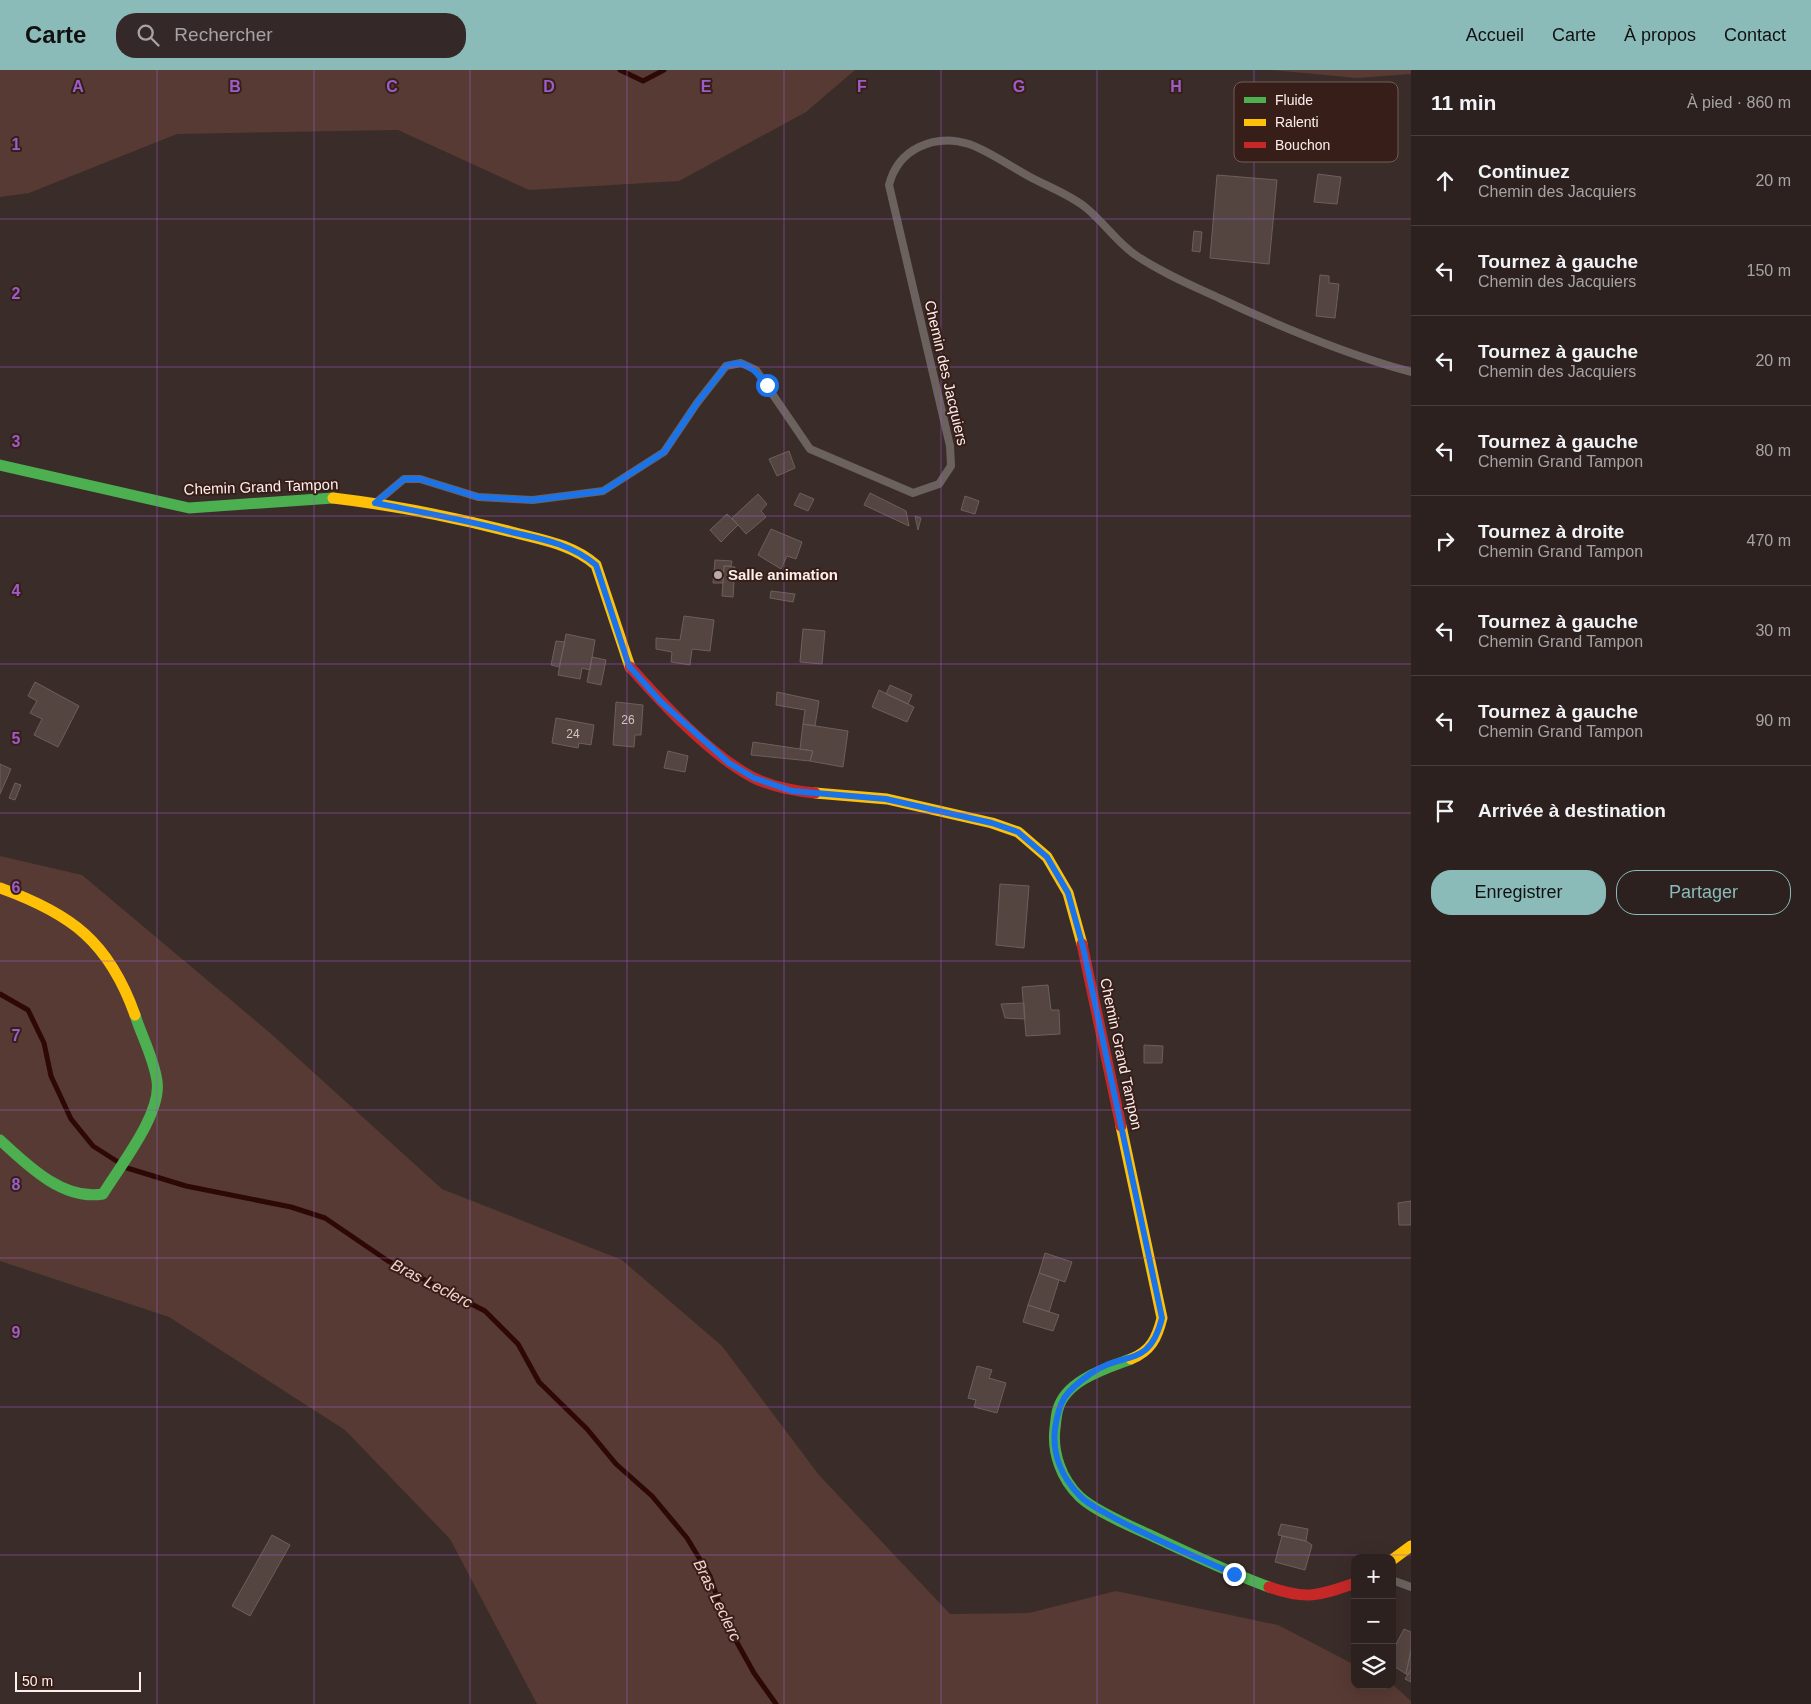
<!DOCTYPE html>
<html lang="fr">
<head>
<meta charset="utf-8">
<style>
  body { margin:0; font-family:Helvetica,sans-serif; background:#342928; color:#f1f3f6 }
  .controls { position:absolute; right:15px; bottom:15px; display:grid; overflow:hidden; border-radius:10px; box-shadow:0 5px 20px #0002 }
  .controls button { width:45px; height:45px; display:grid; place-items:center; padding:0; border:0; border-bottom:1px solid #483e3d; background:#2c211f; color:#f1f3f6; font:25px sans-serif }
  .scale { position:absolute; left:15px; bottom:12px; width:126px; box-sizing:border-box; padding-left:5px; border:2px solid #fdefec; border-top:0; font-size:14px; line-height:18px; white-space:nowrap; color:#fdefec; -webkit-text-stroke:4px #371e19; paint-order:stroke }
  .stop { position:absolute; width:15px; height:15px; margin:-11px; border:4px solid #1a73e8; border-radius:50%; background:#fff }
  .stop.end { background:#1a73e8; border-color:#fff; box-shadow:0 1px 5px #0008 }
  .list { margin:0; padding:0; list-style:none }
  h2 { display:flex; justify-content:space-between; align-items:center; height:65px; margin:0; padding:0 20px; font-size:21px }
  h2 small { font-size:16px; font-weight:400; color:#a6a3a4 }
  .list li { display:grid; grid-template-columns:32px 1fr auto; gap:15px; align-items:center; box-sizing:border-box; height:90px; padding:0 20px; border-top:1px solid #483e3d }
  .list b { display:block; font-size:19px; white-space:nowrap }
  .list p { margin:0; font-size:16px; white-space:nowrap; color:#a6a3a4 }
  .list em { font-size:16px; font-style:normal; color:#a6a3a4 }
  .actions { display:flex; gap:10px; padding:15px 20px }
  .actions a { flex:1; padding:11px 0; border:1px solid #8bbbb9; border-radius:20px; text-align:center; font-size:18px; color:#8bbbb9 }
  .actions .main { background:#8bbbb9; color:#111 }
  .icon { flex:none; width:28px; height:28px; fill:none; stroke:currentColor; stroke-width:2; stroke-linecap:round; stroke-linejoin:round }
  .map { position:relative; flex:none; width:1411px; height:1634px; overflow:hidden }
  header { display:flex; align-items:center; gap:30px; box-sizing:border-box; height:70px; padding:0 25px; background:#8bbbb9; color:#111 }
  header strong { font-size:24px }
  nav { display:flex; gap:28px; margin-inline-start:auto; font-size:18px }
  .search { width:350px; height:45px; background:#342928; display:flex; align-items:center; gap:12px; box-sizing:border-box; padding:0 18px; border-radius:20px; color:#a6a3a4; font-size:19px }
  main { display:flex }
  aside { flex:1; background:#2c211f }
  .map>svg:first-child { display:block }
  .green { fill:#573a33 }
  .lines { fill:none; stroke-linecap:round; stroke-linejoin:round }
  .stream { stroke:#2d0804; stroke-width:5 }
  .building { fill:#544541; stroke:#6c5f5c }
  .lane { stroke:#6b6260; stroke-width:8 }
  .fast { stroke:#4caf50; stroke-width:11 }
  .slow { stroke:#ffc107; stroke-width:11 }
  .jam { stroke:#c62828; stroke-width:11 }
  .route { stroke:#1a73e8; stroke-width:6 }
  .grid { fill:none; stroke:#9c5dca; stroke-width:1; stroke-opacity:0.55 }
  .poi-dot { fill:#b9aba8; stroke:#371e19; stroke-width:2 }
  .labels { text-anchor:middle; stroke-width:4; stroke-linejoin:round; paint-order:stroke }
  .number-label { font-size:12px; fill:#d3c4c1 }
  .street-label { font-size:15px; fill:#fdefec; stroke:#371e19 }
  .poi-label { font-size:15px; font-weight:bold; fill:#fdefec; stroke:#371e19; text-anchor:start }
  .water-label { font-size:16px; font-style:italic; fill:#f5d3cb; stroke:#371e19 }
  .key { fill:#371e19; stroke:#725d58; stroke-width:1 }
  .key-label { font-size:14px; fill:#fdefec }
  .grid-label { font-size:16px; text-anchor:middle; font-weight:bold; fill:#9c5dca; stroke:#371e19; stroke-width:4; stroke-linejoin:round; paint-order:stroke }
</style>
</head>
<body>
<header>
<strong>Carte</strong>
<div class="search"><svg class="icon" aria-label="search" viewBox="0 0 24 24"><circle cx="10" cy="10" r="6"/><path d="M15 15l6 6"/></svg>Rechercher</div>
<nav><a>Accueil</a><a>Carte</a><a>À propos</a><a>Contact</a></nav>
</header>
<main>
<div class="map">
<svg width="1411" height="1634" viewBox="0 0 1411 1634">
  <rect width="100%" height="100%" fill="#3a2c29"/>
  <path class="green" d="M0,0H855L806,42L679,111L529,120L398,60L177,64L29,123L0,127Z
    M1271,0H1411V4L1357,8Z
    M0,786L82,805L269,962L442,1119L622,1190L722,1276L819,1405L950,1544L1029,1543L1116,1521L1278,1555L1355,1595V1615L1392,1614L1411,1631V1634H537L450,1469L345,1360L169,1247L0,1191Z"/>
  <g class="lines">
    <path class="stream" d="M620,0L643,11L664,0
      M0,924L28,940L44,973L51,1006L71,1049L93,1076L118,1092
      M127,1098L186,1116L291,1137L325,1148L388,1191L485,1241L518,1274L539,1312L587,1359L616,1394L652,1426L687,1468L710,1506L725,1551L754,1603L776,1634"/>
  </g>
  <path class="building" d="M1318,104L1341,107L1337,134L1314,132Z
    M1217,105L1277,110L1269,194L1210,188Z
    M1194,161L1202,162L1200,182L1192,181Z
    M1320,205L1329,206V213L1339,214L1335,248L1316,246Z
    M789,381L795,398L777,406L769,389Z
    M800,423L814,429L808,441L794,435Z
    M870,423L906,441L909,456L864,435Z
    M758,424L767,434L761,441L766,447L746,464L732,448Z
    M965,426L979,431L975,444L961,440Z
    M727,444L738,455L721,472L710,460Z
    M915,446L921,448L918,460Z
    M771,459L802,472L796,489L787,486L781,499L758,485Z
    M715,490L732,491L731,496H724L723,513H713Z
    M724,496L735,497L733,527L722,526Z
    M771,521L795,524L793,532L770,528Z
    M684,546L714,550L710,581L692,579L690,595L671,592L672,582L656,579V568L680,570Z
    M803,559L825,561L822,594L800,592Z
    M566,564L595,570L590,600L582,598L580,609L558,605Z
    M556,571L565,572L559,597L551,595Z
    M592,587L606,590L601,615L587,612Z
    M35,612L79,636L58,677L34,665L42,649L30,643L37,631L28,626Z
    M890,615L912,625L908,634L886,624Z
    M879,620L914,637L907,652L872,637Z
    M777,622L819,631L815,656L803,654L805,640L776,635Z
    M616,632L643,635L641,665H635L634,677L613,675Z
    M556,648L594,655L591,675L579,673L578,678L552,673Z
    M803,654L848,661L843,697L810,691L813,681L800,679Z
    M753,672L800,679L813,681L810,691L751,685Z
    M668,681L688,686L685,702L664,698Z
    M0,694L11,699L0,724Z
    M15,713L21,715L15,730L9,728Z
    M1000,814L1029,816L1024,878L996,875Z
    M1048,915L1051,940H1059L1060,964L1026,966L1022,917Z
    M1024,933L1025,949L1005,948L1001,934Z
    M1144,975L1163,976L1162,993H1144Z
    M1411,1131V1155H1399L1398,1133Z
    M1045,1183L1072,1192L1065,1212L1039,1203Z
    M1039,1203L1059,1210L1049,1242L1028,1235Z
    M1028,1235L1059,1245L1053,1261L1023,1252Z
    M977,1296L992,1300L989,1308L1006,1313L997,1343L974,1337L976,1330L968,1328Z
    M1281,1454L1308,1459L1306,1471L1278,1465Z
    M272,1465L290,1475L250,1546L232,1536Z
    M1282,1466L1306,1471L1312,1475L1305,1500L1275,1492Z
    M1404,1559L1411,1562V1580L1406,1604L1392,1595V1582Z
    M1411,1580V1600L1408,1605L1406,1604Z
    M1411,1600V1612L1405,1609Z"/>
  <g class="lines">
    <path class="lane" d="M379,430L404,409H420L478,427L533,430L603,421L664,382L697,333L726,296L741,293L756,300L810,379L913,423L939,414L951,396L950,376L889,115C898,79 934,63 969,74C989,81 1013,98 1032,108C1049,117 1070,125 1085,137C1104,152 1117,173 1137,186C1162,203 1193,216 1221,229C1283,258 1345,284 1411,302
      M1392,1510L1411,1517"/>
    <path class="fast" d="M0,395L189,438L333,428
      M0,1070C27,1095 63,1131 103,1124C120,1096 162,1044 157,1011C154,989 142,967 135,945
      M1131,1289C1107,1298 1066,1310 1058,1339C1056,1345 1056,1351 1055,1358C1052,1382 1061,1409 1080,1427C1095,1441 1130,1456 1150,1465C1189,1483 1228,1502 1269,1517"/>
    <path class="slow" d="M333,428C393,435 453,447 512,462C542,470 572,474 596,495L630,597
      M815,723L887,729L992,753L1018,762L1047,787L1068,823L1082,874
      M0,818C72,844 109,872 135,945
      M1121,1056L1162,1248C1157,1268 1151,1281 1131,1289
      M1392,1490L1411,1476"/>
    <path class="jam" d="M630,597C663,634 708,683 752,707C772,717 794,721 815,723
      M1082,874L1121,1056
      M1269,1517C1306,1530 1319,1526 1355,1513"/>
  </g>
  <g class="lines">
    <path class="route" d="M767,315C756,301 745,288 726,296L697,333L664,382L603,421L533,430L478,427L420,409H404L375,433C420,442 466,450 511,462C542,469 571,474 596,495L629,596L661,632L729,693L754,708L792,721L886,729L992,753L1018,762L1047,787L1068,823L1083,877L1162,1248C1149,1300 1123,1280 1090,1304C1065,1322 1059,1330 1055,1359C1052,1384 1062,1407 1079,1425C1086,1433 1098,1439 1107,1444C1148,1467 1192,1485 1234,1504"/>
  </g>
  <path class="grid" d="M157,0V1634M314,0V1634M470,0V1634M627,0V1634M784,0V1634M941,0V1634M1097,0V1634M1254,0V1634M0,149H1411M0,297H1411M0,446H1411M0,594H1411M0,743H1411M0,891H1411M0,1040H1411M0,1188H1411M0,1337H1411M0,1485H1411"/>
  <circle class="poi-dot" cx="718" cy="505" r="5"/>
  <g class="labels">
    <g class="number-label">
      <text x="628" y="654">26</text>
      <text x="573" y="668">24</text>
    </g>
    <g class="street-label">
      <text transform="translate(946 303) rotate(77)" y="5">Chemin des Jacquiers</text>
      <text transform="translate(261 417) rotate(-2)" y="5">Chemin Grand Tampon</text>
      <text transform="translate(1121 984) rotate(78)" y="5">Chemin Grand Tampon</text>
    </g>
    <g class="poi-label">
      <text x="728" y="510">Salle animation</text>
    </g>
    <g class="water-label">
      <text transform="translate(432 1213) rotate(27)" y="6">Bras Leclerc</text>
      <text transform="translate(718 1530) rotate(64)" y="6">Bras Leclerc</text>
    </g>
  </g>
  <rect x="1234" y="12" width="164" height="80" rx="8" class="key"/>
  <rect x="1244" y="27" width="22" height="6" fill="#4caf50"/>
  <rect x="1244" y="49" width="22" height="7" fill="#ffc107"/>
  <rect x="1244" y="72" width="22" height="6" fill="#c62828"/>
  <g class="key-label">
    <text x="1275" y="35">Fluide</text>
    <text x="1275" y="57">Ralenti</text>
    <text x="1275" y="80">Bouchon</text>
  </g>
  <g class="grid-label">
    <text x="78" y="22">A</text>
    <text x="235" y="22">B</text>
    <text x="392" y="22">C</text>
    <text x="549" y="22">D</text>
    <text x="706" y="22">E</text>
    <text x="862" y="22">F</text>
    <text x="1019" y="22">G</text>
    <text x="1176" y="22">H</text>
    <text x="16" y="80">1</text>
    <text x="16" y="229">2</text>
    <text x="16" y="377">3</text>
    <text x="16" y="526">4</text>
    <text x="16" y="674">5</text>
    <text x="16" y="823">6</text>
    <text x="16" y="971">7</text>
    <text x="16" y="1120">8</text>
    <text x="16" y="1268">9</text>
  </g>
</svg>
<div class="controls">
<button>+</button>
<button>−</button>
<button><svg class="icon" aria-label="layers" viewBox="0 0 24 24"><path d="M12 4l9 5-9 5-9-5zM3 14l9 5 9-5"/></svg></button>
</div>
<div class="scale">50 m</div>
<div class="stop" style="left:767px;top:315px"></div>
<div class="stop end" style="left:1234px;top:1504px"></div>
</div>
<aside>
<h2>11 min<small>À pied · 860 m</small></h2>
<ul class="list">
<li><svg class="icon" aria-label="ahead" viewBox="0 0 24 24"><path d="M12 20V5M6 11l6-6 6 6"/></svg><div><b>Continuez</b><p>Chemin des Jacquiers</p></div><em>20 m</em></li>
<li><svg class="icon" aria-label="left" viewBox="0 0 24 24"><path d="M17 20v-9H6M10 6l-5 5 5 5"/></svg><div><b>Tournez à gauche</b><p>Chemin des Jacquiers</p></div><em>150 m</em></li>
<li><svg class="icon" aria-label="left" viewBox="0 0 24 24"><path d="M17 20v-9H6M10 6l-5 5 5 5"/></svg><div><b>Tournez à gauche</b><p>Chemin des Jacquiers</p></div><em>20 m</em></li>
<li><svg class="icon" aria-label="left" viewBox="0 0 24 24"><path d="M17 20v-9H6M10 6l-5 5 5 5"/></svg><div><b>Tournez à gauche</b><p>Chemin Grand Tampon</p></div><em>80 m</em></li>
<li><svg class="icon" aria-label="right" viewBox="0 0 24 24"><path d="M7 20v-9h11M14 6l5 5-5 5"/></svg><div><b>Tournez à droite</b><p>Chemin Grand Tampon</p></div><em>470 m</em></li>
<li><svg class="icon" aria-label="left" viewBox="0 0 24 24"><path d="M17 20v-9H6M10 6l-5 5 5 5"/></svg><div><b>Tournez à gauche</b><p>Chemin Grand Tampon</p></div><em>30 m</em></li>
<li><svg class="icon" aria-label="left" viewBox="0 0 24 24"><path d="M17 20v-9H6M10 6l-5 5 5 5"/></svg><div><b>Tournez à gauche</b><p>Chemin Grand Tampon</p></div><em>90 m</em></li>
<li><svg class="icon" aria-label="arrive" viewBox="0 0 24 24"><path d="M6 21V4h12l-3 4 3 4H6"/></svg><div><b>Arrivée à destination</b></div></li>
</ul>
<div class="actions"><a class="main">Enregistrer</a><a>Partager</a></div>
</aside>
</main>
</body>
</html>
